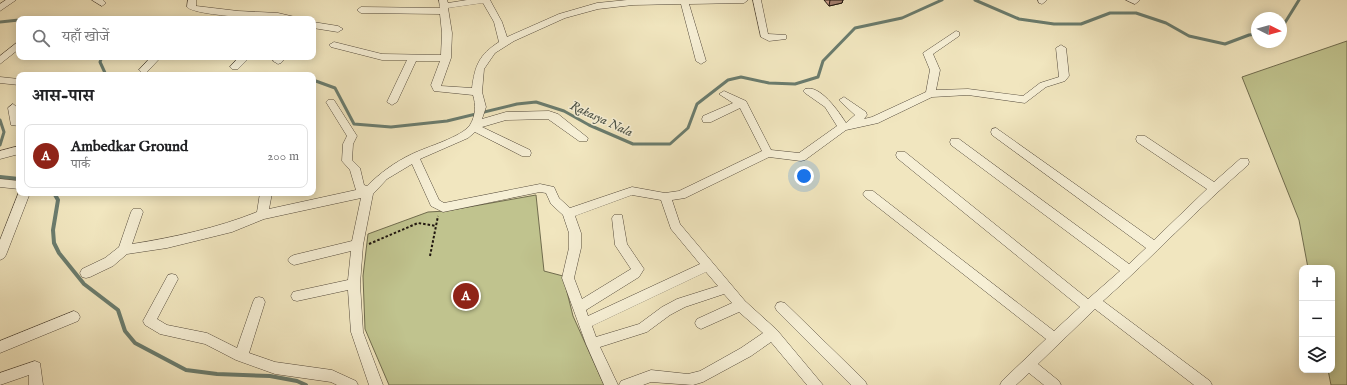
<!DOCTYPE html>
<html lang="hi">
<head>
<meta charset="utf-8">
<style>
  body { margin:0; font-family:"IM FELL English","Noto Serif Devanagari",serif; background:#f6f6f6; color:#202124 }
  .controls { position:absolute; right:12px; bottom:12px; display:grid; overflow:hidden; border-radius:8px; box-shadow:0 2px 10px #0003 }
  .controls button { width:36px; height:36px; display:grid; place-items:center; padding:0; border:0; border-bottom:1px solid #e0e0e0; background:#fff; color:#202124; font:20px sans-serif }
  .compass { position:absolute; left:1251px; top:12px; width:36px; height:36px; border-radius:50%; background:#fff; box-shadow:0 2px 10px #0003; rotate:96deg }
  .you { position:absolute; left:804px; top:176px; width:14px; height:14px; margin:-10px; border:3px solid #fff; border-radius:50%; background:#1a73e8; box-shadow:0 0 0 6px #1a73e833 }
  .badge { display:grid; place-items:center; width:26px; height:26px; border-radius:50%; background:#8f2418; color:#fff; font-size:13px; font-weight:700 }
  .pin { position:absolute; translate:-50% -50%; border:2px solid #fff; box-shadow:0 1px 4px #0006 }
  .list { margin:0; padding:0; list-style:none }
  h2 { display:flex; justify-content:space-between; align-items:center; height:52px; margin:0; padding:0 16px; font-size:17px }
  h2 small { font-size:13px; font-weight:400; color:#757577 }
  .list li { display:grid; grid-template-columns:26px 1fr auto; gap:12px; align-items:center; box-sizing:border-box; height:64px; margin:0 8px 8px; padding:0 8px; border:1px solid #e0e0e0; border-radius:8px }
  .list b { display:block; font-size:15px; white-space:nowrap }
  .list p { margin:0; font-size:13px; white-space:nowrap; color:#757577 }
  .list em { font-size:13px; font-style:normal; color:#757577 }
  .icon { flex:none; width:22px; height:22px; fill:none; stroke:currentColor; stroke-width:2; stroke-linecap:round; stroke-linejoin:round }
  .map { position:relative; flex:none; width:1347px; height:385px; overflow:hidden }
  .search { position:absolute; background:#fff; box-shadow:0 2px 10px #0003; left:16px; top:16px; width:300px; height:44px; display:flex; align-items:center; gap:10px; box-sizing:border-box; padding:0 14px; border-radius:8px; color:#757577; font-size:15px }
  .panel { position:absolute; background:#fff; box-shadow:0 2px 10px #0003; left:16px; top:72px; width:300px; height:124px; border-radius:8px }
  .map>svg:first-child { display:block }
  .green { fill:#c0c38e; stroke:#706c4e }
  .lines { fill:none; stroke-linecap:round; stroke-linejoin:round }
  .stream-far1 { stroke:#6a7c6e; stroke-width:3 }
  .stream { stroke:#6a7c6e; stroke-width:4 }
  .street-casing { stroke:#544a3b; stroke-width:1 }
  .path { stroke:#20160f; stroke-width:2; stroke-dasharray:2.5 2; stroke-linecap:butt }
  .street { fill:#f6efd5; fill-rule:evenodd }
  .wall { fill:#c99d8a; stroke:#20160f }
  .shaded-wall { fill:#a48070; stroke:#20160f }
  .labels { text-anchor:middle; stroke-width:3; stroke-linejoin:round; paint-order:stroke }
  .water-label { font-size:13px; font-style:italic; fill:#4b5247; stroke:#f6efd5 }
</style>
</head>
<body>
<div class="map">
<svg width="1347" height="385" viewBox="0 0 1347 385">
  <rect width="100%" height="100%" fill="#f1e6bf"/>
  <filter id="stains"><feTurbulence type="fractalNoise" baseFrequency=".005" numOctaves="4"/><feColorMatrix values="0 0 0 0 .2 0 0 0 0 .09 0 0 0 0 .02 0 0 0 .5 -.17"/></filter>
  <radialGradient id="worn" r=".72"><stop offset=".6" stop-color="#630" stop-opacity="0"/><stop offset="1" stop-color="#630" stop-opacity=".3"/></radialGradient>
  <path class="green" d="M1347,41V385H1331L1328,370H1332V268H1308L1299,220L1242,77Z
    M536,195L544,271L563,276L573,316L604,385H389L365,329L363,276L368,234L428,212L446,211Z"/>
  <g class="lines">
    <path class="stream-far1" d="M975,0L1019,19L1054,24H1081L1110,13H1136L1166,23L1189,36L1225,44L1249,35L1257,34
      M31,19H57
      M0,22L19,20
      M1281,29L1299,0
      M102,57L100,62L106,75
      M313,80L335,88L354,124L391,127L447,121L517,104L536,102L564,111L589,125L633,144H670L688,128L697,104L728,80L741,77L769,83L795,84L818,77L823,61L855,28L902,18L942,0
      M0,120L4,132L0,145"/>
    <path class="stream" d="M0,177L19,179
      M54,193L58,200L53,230L54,243L59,253L84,284L118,310L125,331L135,343L186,370L217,374L270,376L297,381L306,385"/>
    <defs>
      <path id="street" d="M6,0H16L0,11V4Z
        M92,0H103L106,3L102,6Z
        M188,0H196V6L238,11L278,13L295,17L296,19C279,19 196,17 187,7Z
        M439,0H447L448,3L467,0H490L502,22L507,37L559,14L597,3L627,0H748L744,3L689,4L706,61L701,64L696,61L681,4L633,5L598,9L565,18L514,41L495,53L484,69L482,92L486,107L482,119L506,112L549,111L558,114L588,138L587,141H579L548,119L506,120L482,127L530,150L531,153L530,156H522L475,132L468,138L420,159L439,200L444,203L540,184L554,187L559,198L570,208L632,187L665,193L679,191L762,151L740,108L711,122H703L702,119L703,116L733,103L719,94L724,91L746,101L771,150L799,153L837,126L825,107L805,93L803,91L805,89C820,84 839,112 846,123L855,115L841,102L839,100L844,97L866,112L867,115L864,119L872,117L926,92L930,70L923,53L956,31L959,32V36L933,54L940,70L936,90L968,89L1023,96L1040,83L1059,77L1056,48L1061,45L1066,48L1069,76L1065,81L1046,87L1025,103L968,95L932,97L878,123L846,130L805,160L801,161L769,157L685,198L672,200L680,224L745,301L777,330L823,385H807L771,342L751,356L703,382L693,385L651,382L643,385H619L621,381L651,370L688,374L700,371L741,348L763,333L739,312L701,329L697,327L695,323L697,319L732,303L724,294L685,307L670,315L647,332L600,347L618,385H604L586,344L562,278L569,248V233L563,215L551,204L546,193L540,192L443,212L431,206L412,164L387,179L373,194L363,245L360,284L363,332L383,385H369L351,332L348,290L297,301L293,300L291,296L293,292L297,291L348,280L351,251L294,265L290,263L288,260L290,257L294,255L352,241L361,198L264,219L232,232L167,248L127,254L113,266L90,277L86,278L82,277L80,273L82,269L105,258L119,247L131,212L133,209H141L143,212L132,244C175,237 217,228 257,212L260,193H272L269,209L356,190L350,170L342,161L343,144L347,136L326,102L328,100H334L357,136L353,144L352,160L360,168L364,185L367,186C380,173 395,162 412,154C426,147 462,137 470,125C476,115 476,105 473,95L434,91L431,85L440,61H416L397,102L392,105L387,102L407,60H382L331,47L329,45L334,42L382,54L441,55L442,33L440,14L361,13L357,10L361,7L440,8ZM483,3L494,22L499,42C479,55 475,65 472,88L441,86L451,58L452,33L448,8ZM632,195L661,200L671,229L700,264L588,316L586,310L639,277L644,269L627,244L622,215H614L612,218L615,245L631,269L582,299L574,278L581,248V233L575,216ZM706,272L718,286L677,299L662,307L639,324L596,337L592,326Z
        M753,0H761L768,34L786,35V39L769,41L761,37Z
        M1038,0H1046V1L1042,4L1039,3Z
        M1126,0H1139V1L1135,4Z
        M313,22L338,26L343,29L338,32L313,28Z
        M19,41V49L0,64V56Z
        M151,57H161L147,72H141L139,70Z
        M239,57H250L238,69H232L230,67Z
        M276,57H286L281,63L278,64L273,61Z
        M0,77L19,79V85L0,83Z
        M13,104L18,108L19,126L11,125L8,108Z
        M996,128L1154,240L1207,189L1137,142L1136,139L1137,136H1145L1214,182L1240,159H1248L1249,162L1248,165C1198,208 1153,257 1103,301L1210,381L1212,385H1194L1095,309L1038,364L1059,381L1061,385H1044L1029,373L1016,385H1000L1002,381L1046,339L865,197L863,194L865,191H873L1054,331L1080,307L897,158L896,155L897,152H905L1088,299L1120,271L951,145L950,142L951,139H959L1129,264L1146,248L992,135L991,132L992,129Z
        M19,146V154L0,159V151Z
        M0,179L19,181V189L0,187Z
        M19,192L30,193L6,255L4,258L0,260V240Z
        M172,274L176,275L178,279L157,319L167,325L207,333L237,348L253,302L255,298L259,297L263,298L265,302L249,353L275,362L332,370L356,381L358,385H337L331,382L275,374L236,360L205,344L160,334L145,325L143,321L168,275Z
        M781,302L785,303L865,381L867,385H851L777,311L775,307L777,303Z
        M74,311L78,313L80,317L78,321L0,353V341Z
        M35,361L40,363L43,385H29V375L0,385V373Z"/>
    </defs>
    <use href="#street" class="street-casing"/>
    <path class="path" d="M369,244L418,223L436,226
      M430,256L438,216"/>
    <use href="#street" class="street"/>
  </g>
  <path class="wall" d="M824,0H843L842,3L829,6Z"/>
  <path class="shaded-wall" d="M830,0H843L842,3L829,6Z"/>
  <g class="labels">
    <g class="water-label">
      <text transform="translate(602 118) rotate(25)" y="5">Rakasya Nala</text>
    </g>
  </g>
  <rect width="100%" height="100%" filter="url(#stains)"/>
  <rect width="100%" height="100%" fill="url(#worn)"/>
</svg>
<div class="controls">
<button>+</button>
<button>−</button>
<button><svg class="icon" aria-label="layers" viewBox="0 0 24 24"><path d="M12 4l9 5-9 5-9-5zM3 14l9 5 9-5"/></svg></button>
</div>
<svg class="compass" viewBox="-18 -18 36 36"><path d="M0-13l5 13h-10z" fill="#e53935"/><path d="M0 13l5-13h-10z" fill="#757577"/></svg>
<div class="you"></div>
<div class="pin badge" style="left:466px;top:296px">A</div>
<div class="search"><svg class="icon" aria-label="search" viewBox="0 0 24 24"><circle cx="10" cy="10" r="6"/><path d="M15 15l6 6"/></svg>यहाँ खोजें</div>
<section class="panel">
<h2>आस-पास<small></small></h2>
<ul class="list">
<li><span class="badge">A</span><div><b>Ambedkar Ground</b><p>पार्क</p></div><em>200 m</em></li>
</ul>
</section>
</div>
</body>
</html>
